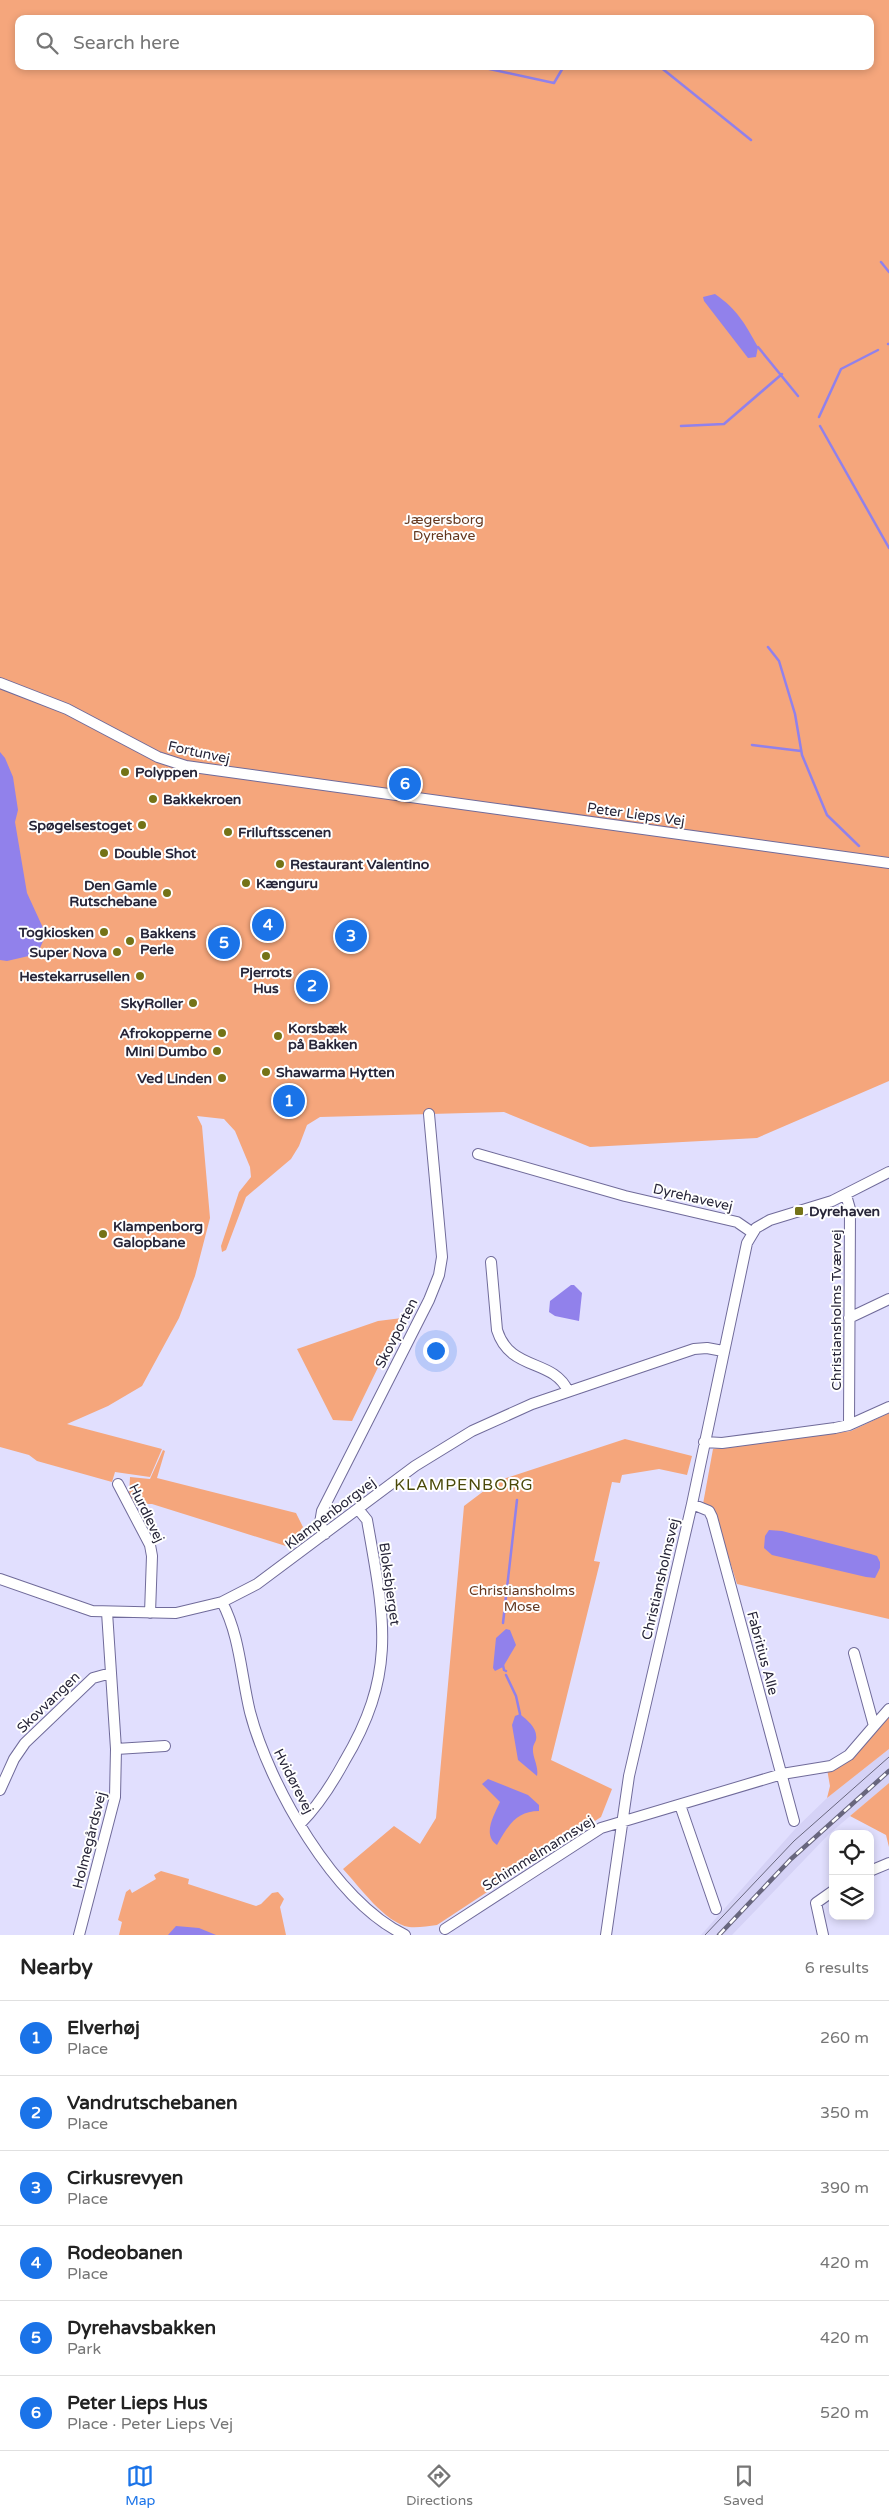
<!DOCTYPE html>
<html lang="en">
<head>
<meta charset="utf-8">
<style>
  body { margin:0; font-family:"Varela Round",sans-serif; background:#f6f6f6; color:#222 }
  .controls { position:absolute; right:15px; bottom:15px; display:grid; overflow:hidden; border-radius:10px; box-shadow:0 2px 8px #0003 }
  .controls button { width:45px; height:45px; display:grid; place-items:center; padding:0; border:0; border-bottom:1px solid #e0e0e0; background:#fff; color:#222; font:25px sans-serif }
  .you { position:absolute; left:435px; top:1350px; width:18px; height:18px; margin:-12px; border:4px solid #fff; border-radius:50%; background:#1a73e8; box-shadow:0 0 0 8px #1a73e833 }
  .badge { display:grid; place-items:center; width:32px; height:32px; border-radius:50%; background:#1a73e8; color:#fff; font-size:16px; font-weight:700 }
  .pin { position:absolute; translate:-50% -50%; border:2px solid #fff; box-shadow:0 1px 5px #0006 }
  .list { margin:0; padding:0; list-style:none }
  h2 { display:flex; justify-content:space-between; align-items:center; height:65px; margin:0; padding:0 20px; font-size:21px }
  h2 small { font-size:16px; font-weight:400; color:#767676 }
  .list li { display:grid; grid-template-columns:32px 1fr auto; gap:15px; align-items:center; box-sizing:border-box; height:75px; padding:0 20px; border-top:1px solid #e0e0e0 }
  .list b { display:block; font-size:19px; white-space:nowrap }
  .list p { margin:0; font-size:16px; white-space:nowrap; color:#767676 }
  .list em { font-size:16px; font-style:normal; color:#767676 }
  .icon { flex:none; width:28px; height:28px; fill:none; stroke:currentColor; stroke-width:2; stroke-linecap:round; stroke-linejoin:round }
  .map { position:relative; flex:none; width:889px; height:1935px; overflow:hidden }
  .search { position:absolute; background:#fff; box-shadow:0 2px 8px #0003; left:15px; right:15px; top:15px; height:55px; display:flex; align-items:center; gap:12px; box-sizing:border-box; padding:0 18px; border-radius:10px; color:#767676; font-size:19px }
  .sheet { height:515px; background:#fff }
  nav { display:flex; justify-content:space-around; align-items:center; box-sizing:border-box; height:70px; border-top:1px solid #e0e0e0; background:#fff; font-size:14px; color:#767676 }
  nav a { display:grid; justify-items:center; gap:2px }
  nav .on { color:#1a73e8 }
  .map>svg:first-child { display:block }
  .built { fill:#d5d2f6 }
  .green { fill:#f5a67c; fill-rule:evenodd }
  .water { fill:#9181eb }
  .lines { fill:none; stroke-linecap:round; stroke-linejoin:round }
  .stream { stroke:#9181eb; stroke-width:2.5 }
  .minor-casing { stroke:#706b9a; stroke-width:12 }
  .minor { stroke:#fff; stroke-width:10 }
  .tram { stroke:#68667e; stroke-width:1 }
  .rail-casing { stroke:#68667e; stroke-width:4.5 }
  .rail { stroke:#fff; stroke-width:2.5; stroke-dasharray:8; stroke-linecap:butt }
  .poi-dot { fill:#747317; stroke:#fff; stroke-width:2 }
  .labels { text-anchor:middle; stroke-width:4; stroke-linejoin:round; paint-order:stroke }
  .park-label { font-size:14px; fill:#65381f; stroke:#fff }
  .street-label { font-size:14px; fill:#272538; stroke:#fff }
  .poi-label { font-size:14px; font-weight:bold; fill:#272538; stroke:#fff; text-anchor:start }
  .quarter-label { font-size:16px; letter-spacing:1px; fill:#4a4909; stroke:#fff }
</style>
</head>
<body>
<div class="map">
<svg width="889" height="1935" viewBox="0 0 889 1935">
  <rect width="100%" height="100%" fill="#e1dffe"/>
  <path class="built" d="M889,1749V1783L829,1834L732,1935H701L796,1828L827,1798Z"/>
  <path class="green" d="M0,0H889V1081L757,1138L590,1147L504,1112L320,1117L307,1125L299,1146L291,1159L246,1197L226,1250L222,1252L221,1246L239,1192L251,1177L250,1167L235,1131L224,1119L197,1116L202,1126L210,1218L195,1276L179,1318L142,1386L108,1406L67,1424L162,1449L150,1477L115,1472L112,1482L37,1461L29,1455L0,1447ZM19,19H870V66H19Z
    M402,1318L352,1421L333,1420L297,1349L378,1321Z
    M889,1413V1619L737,1584L714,1511L703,1504L713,1449L851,1431Z
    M625,1439L692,1456L687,1475L659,1469L622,1475L620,1483L612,1482L594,1561L600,1562L551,1760L612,1789L601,1817L437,1925C428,1926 418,1928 409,1927C385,1923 359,1886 343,1869L394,1826L420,1844L436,1818L464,1506L497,1481Z
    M163,1450L165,1451L157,1478L296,1513L303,1527L289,1547L152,1504H134L129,1496L130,1477L150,1479Z
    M889,1713V1749L827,1798L830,1786L827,1769Z
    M889,1783V1847L886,1835L850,1816Z
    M161,1871L189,1879L188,1884L256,1906L261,1904L272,1893L278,1892L284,1899L280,1907L286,1935H119L122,1922L118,1920L126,1892L130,1889L132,1893L156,1879L154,1875Z"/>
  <path class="water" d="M715,294C738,310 745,324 758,347L756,357L748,358L704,301L703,297Z
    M0,752L5,758L13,777L18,810L15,822L27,893L44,930V939L40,948L33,955L7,961L0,960Z
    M574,1285L582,1293L579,1321L555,1316L549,1312L550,1301L571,1285Z
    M769,1530L782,1531L871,1554L877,1556L880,1562V1568L875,1578L866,1577L772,1555L764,1548L765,1536Z
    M506,1629L510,1630L516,1645L503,1667L495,1671L493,1668L496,1638Z
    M520,1714C528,1721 538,1728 536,1740C535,1743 533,1745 533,1748C532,1757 539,1766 537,1776L518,1760L512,1725L515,1716Z
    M488,1779L528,1795L539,1805V1811C516,1811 507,1827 497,1845C482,1835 494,1815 500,1802L482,1784Z
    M176,1926L199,1928L216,1935H168Z"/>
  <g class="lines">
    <path class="stream" d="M659,66L751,140
      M485,68L554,83L564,66
      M881,262L889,272
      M888,344H889
      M758,347L798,396
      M819,417L841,369L878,350
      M681,426L724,424L782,374
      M820,426L889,548
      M768,647L779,661L795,714L802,755L827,815L859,846
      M752,745L801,751
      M503,1623L517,1500
      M503,1665L504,1670L506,1671
      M506,1675L516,1696L520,1714"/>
    <defs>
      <path id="minor" d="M0,683L67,709L158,757L186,766L889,863
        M478,1154L625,1196L737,1222L753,1233
        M846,1195L850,1209L849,1425
        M491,1262L497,1330C510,1372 553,1358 568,1391
        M849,1318L889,1299
        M704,1442L722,1443L835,1428L849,1425L889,1407
        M118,1484L150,1545L152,1556L150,1613
        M692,1504L709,1511L712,1517L794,1821
        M325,1534L320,1523L322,1511L429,1300L439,1275L442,1257L429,1114
        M0,1579L92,1611L176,1613L222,1602L257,1584L415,1466L472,1431L532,1404L694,1349L707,1348L723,1351
        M222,1602C240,1636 241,1675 250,1712C269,1785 335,1902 405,1935
        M874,1726L889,1709
        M116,1749L165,1746
        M0,1790L14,1759L25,1743L93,1678L111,1673
        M680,1805L716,1909
        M300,1824C318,1806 332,1784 344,1762C398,1672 384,1617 367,1520L358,1509
        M870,1871L889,1863
        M445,1929L601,1828L782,1774L831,1766L849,1755L874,1726L854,1653
        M79,1935L115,1797L116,1749L107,1612
        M606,1935L629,1776L692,1504L747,1243L756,1228L770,1220L832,1201L889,1172
        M823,1935L816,1903L833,1891"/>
    </defs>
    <use href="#minor" class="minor-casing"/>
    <use href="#minor" class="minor"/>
    <path class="tram" d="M705,1935L794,1841L889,1757"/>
    <defs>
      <path id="rail" d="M719,1935L791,1859L889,1771"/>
    </defs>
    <use href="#rail" class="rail-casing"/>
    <use href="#rail" class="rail"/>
  </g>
  <g class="poi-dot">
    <circle cx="125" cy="772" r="5"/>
    <circle cx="153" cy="799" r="5"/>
    <circle cx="142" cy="825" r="5"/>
    <circle cx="228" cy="832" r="5"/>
    <circle cx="104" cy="853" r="5"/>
    <circle cx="280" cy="864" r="5"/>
    <circle cx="246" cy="883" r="5"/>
    <circle cx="167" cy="893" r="5"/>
    <circle cx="104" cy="932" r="5"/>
    <circle cx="130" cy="941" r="5"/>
    <circle cx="117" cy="952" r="5"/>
    <circle cx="266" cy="956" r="5"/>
    <circle cx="140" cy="976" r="5"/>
    <circle cx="193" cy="1003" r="5"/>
    <circle cx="222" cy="1033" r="5"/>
    <circle cx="278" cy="1036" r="5"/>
    <circle cx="217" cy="1051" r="5"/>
    <circle cx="266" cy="1072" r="5"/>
    <circle cx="222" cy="1078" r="5"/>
    <rect x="794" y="1206" width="10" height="10" rx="2.5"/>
    <circle cx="103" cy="1234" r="5"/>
  </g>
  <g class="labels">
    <g class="park-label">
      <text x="444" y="524">Jægersborg<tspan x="444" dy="16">Dyrehave</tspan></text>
      <text x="522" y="1595">Christiansholms<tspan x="522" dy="16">Mose</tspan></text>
    </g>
    <g class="street-label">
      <text transform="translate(199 752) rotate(12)" y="5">Fortunvej</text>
      <text transform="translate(636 814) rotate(8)" y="5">Peter Lieps Vej</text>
      <text transform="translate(693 1197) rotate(13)" y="5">Dyrehavevej</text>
      <text transform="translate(836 1310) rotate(-90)" y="5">Christiansholms Tværvej</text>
      <text transform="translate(396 1333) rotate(-63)" y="5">Skovporten</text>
      <text transform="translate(147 1513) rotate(64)" y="5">Hurdlevej</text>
      <text transform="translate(330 1513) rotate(-37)" y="5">Klampenborgvej</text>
      <text transform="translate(660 1579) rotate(-77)" y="5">Christiansholmsvej</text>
      <text transform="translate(390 1584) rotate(82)" y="5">Bloksbjerget</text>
      <text transform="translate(763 1653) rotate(75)" y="5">Fabritius Alle</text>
      <text transform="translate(48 1702) rotate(-44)" y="5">Skovvangen</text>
      <text transform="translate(294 1781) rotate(63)" y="5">Hvidørevej</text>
      <text transform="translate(89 1840) rotate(-76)" y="5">Holmegårdsvej</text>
      <text transform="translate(538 1853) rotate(-32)" y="5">Schimmelmannsvej</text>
    </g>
    <g class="poi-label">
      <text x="135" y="777">Polyppen</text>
      <text x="163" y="804">Bakkekroen</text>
      <text x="132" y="830" text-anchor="end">Spøgelsestoget</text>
      <text x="238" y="837">Friluftsscenen</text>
      <text x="114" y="858">Double Shot</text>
      <text x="290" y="869">Restaurant Valentino</text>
      <text x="256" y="888">Kænguru</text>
      <text x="157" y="890" text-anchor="end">Den Gamle<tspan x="157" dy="16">Rutschebane</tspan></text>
      <text x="94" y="937" text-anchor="end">Togkiosken</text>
      <text x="140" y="938">Bakkens<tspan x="140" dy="16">Perle</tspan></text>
      <text x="107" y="957" text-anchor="end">Super Nova</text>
      <text x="266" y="977" text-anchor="middle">Pjerrots<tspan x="266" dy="16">Hus</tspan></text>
      <text x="130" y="981" text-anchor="end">Hestekarrusellen</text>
      <text x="183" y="1008" text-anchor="end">SkyRoller</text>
      <text x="288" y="1033">Korsbæk<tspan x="288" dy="16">på Bakken</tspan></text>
      <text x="212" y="1038" text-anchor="end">Afrokopperne</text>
      <text x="207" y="1056" text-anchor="end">Mini Dumbo</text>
      <text x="276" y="1077">Shawarma Hytten</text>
      <text x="212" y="1083" text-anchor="end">Ved Linden</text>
      <text x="809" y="1216">Dyrehaven</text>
      <text x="113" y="1231">Klampenborg<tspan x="113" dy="16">Galopbane</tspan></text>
    </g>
    <g class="quarter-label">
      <text x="464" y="1490">KLAMPENBORG</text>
    </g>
  </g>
</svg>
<div class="controls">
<button><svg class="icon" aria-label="locate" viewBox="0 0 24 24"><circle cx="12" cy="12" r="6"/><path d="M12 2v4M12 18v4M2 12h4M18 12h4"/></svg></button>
<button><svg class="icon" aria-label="layers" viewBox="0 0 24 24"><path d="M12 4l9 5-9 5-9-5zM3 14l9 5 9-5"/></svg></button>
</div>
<div class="you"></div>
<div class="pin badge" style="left:289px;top:1101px">1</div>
<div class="pin badge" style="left:312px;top:986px">2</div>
<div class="pin badge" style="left:351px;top:936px">3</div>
<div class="pin badge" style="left:268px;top:925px">4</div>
<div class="pin badge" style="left:224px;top:943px">5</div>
<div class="pin badge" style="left:405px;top:784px">6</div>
<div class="search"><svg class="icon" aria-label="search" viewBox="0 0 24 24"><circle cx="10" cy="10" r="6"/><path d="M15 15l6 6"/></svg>Search here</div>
</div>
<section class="sheet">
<h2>Nearby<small>6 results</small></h2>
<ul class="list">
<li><span class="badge">1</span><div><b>Elverhøj</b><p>Place</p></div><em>260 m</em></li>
<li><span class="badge">2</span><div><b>Vandrutschebanen</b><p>Place</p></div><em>350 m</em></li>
<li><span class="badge">3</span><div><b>Cirkusrevyen</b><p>Place</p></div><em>390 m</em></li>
<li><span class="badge">4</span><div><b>Rodeobanen</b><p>Place</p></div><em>420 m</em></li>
<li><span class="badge">5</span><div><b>Dyrehavsbakken</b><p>Park</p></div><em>420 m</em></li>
<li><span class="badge">6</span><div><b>Peter Lieps Hus</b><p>Place · Peter Lieps Vej</p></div><em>520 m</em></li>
</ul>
</section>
<nav>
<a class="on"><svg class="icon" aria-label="map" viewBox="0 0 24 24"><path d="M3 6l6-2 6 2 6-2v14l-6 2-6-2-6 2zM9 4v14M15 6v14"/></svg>Map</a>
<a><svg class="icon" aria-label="directions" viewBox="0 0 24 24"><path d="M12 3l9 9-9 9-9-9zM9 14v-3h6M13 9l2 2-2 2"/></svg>Directions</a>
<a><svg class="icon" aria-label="saved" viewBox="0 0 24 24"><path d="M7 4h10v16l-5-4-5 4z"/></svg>Saved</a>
</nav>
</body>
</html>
